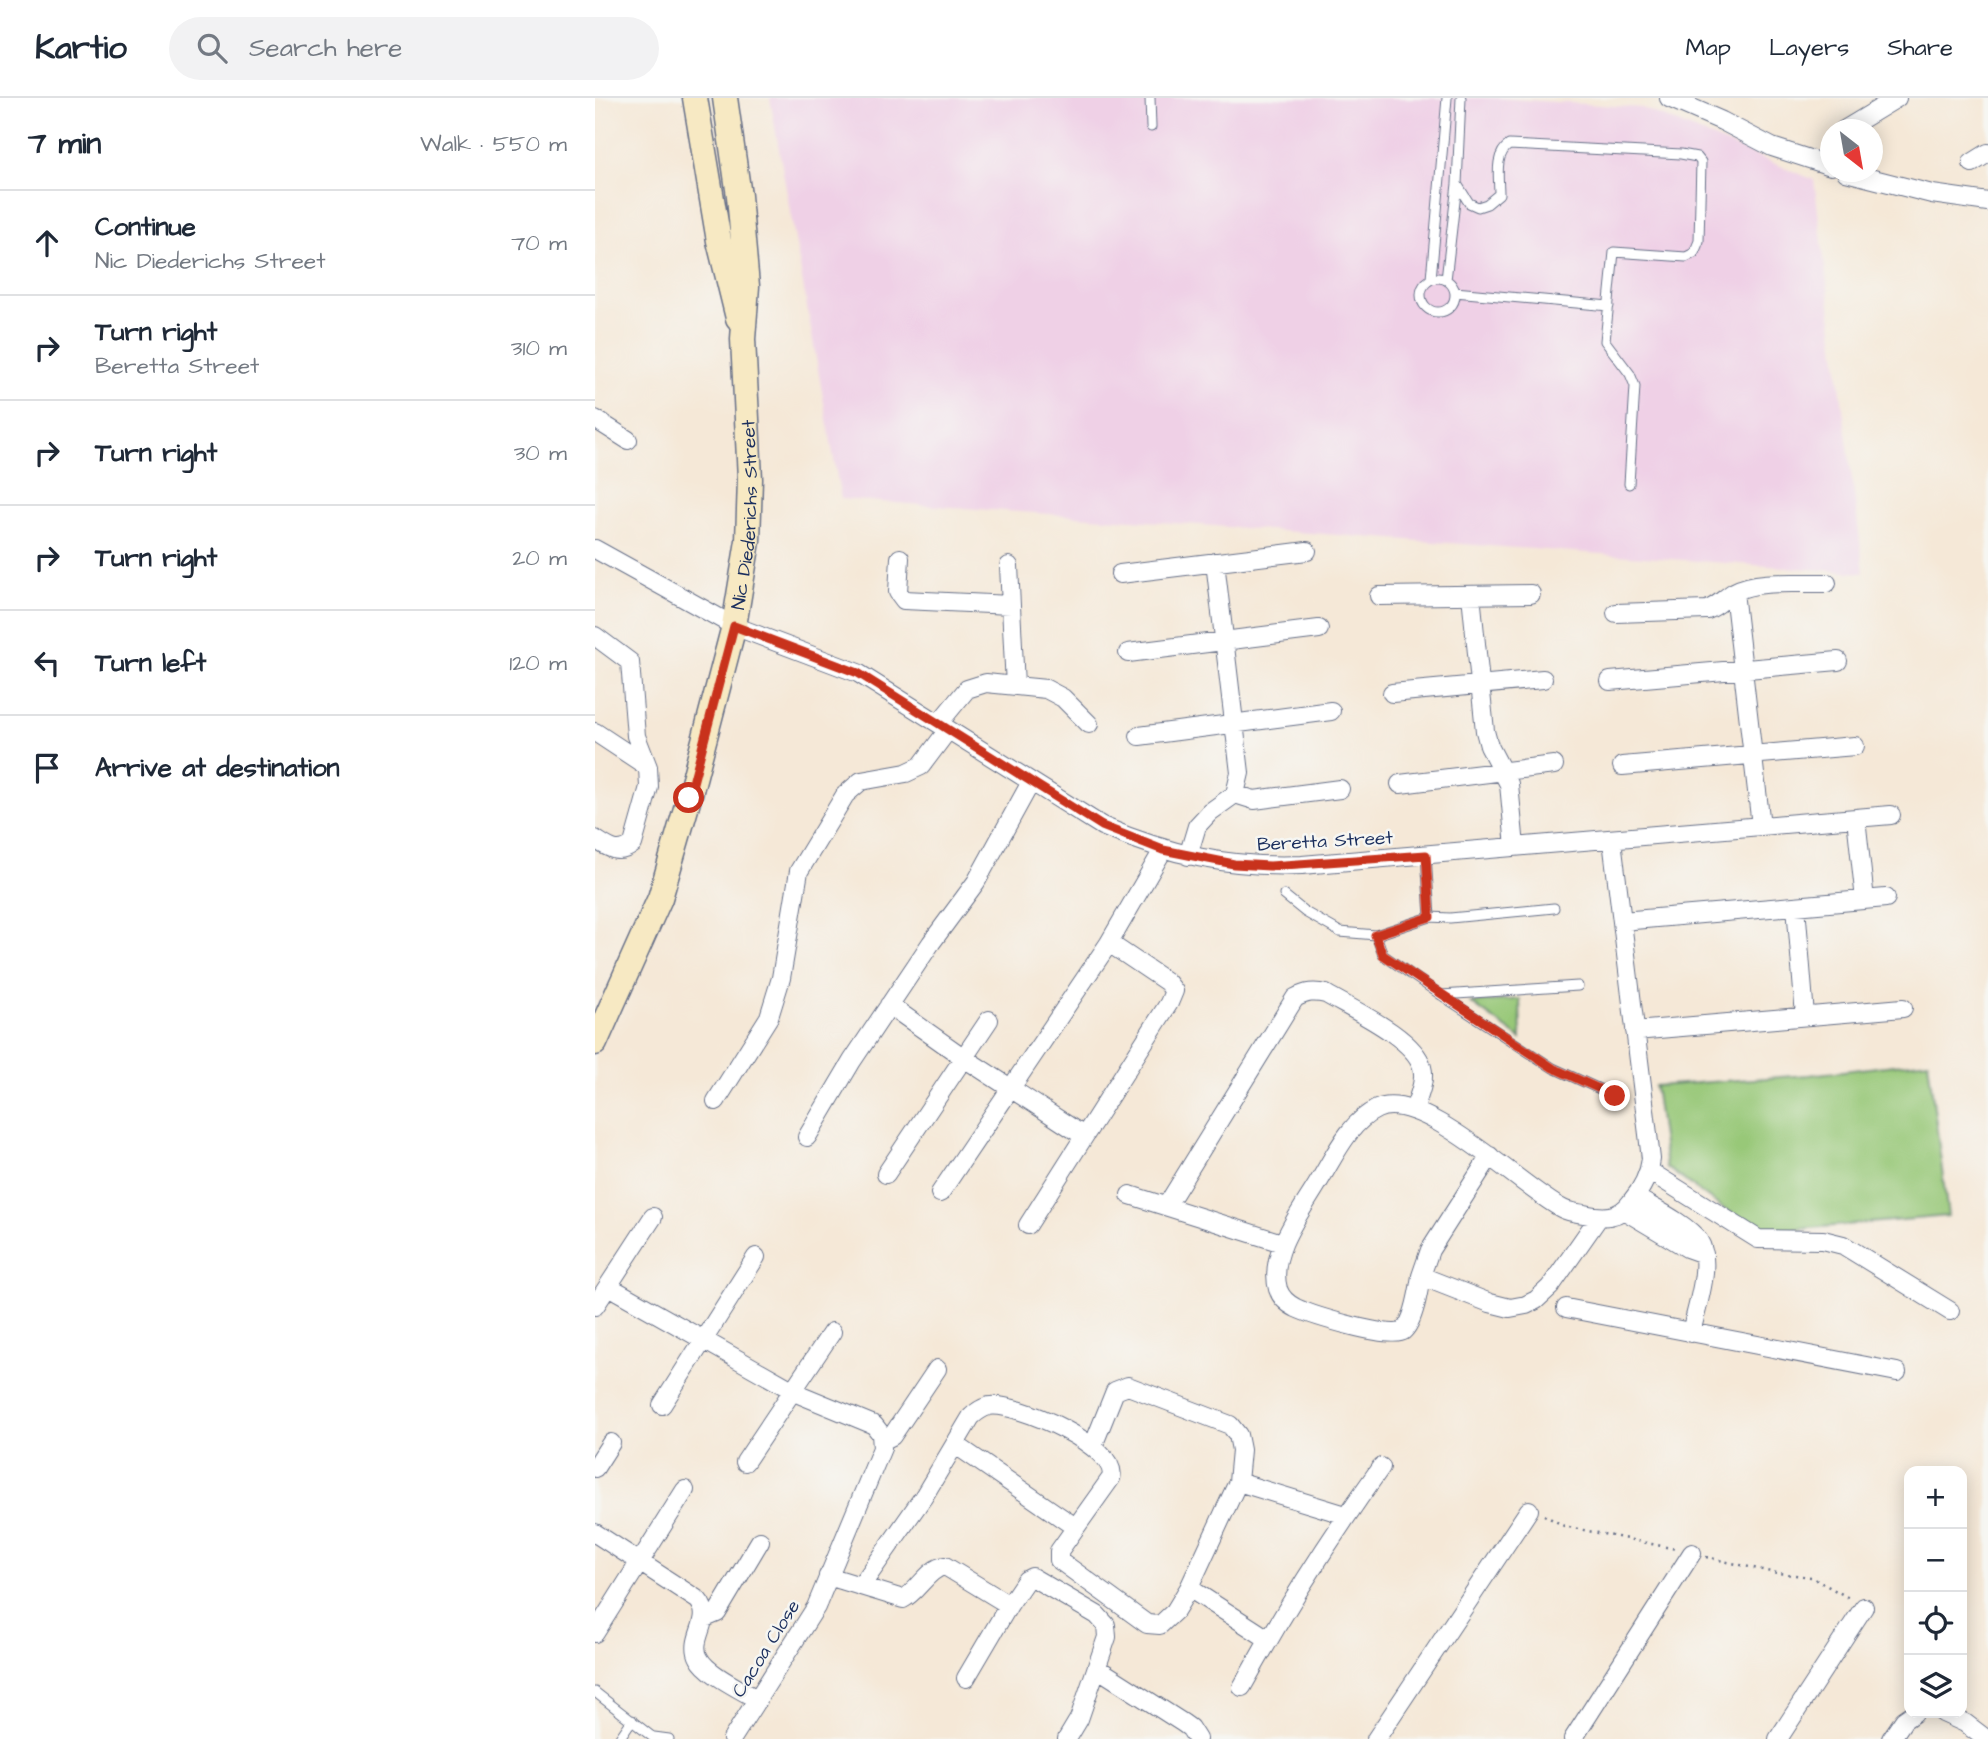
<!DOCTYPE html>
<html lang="en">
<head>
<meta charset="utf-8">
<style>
  body { margin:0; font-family:"Architects Daughter",sans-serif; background:#f2f2f3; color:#1f2937 }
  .controls { position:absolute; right:21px; bottom:21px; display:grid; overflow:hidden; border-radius:14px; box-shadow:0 4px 18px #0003 }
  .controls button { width:63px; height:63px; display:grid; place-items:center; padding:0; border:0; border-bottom:2px solid #e0e1e3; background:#fff; color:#1f2937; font:35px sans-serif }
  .compass { position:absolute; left:1225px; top:21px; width:63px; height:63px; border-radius:50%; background:#fff; box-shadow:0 4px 18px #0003; rotate:149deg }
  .stop { position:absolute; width:21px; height:21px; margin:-16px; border:5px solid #c8321e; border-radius:50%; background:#fff }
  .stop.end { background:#c8321e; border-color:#fff; box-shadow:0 2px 7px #0008 }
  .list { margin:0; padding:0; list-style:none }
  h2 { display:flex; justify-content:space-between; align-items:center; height:91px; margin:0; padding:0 28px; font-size:30px }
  h2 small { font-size:23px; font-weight:400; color:#747a83 }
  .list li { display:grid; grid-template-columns:46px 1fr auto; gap:21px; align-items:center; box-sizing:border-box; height:105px; padding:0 28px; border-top:2px solid #e0e1e3 }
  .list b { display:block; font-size:26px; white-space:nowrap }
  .list p { margin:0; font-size:23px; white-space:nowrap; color:#747a83 }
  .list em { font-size:23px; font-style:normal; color:#747a83 }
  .icon { flex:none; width:38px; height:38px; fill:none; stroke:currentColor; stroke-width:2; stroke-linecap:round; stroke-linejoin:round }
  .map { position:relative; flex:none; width:1393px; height:1641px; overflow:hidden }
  header { display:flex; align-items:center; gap:42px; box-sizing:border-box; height:98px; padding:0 35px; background:#fff; border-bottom:2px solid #e0e1e3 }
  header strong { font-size:33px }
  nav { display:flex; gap:38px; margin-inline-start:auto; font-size:24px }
  .search { width:490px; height:63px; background:#f2f2f3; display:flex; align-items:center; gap:18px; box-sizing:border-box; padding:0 24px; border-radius:38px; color:#747a83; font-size:26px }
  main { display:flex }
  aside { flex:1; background:#fff }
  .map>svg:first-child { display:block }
  .built { fill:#efd0e6 }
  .green { fill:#98c878; stroke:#5a7c6b; stroke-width:2 }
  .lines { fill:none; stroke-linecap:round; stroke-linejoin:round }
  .lane-casing { stroke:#677088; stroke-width:11 }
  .street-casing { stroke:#677088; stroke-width:20 }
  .secondary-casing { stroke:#677088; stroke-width:27 }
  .path { stroke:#677088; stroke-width:2.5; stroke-dasharray:2 5; stroke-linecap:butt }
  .lane { stroke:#fff; stroke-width:9 }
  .street { stroke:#fff; stroke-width:18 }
  .secondary { stroke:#f7e9c3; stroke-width:24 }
  .route { stroke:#c8321e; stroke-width:9 }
  .labels { text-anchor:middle; stroke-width:5; stroke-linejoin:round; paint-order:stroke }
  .street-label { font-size:19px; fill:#1b2f5e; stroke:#f6f6f2 }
</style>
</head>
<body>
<header>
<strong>Kartio</strong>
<div class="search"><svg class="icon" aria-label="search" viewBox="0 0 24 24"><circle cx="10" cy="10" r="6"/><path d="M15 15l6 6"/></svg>Search here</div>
<nav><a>Map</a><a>Layers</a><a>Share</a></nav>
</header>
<main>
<aside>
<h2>7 min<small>Walk · 550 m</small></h2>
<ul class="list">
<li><svg class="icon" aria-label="ahead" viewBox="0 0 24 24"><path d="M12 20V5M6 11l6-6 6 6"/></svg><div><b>Continue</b><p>Nic Diederichs Street</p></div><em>70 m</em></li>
<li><svg class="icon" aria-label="right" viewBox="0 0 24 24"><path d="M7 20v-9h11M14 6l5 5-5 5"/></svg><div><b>Turn right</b><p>Beretta Street</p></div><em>310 m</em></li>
<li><svg class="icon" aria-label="right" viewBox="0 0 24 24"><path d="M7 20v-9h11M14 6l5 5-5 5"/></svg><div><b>Turn right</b></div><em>30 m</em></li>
<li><svg class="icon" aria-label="right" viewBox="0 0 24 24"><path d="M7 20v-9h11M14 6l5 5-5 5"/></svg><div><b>Turn right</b></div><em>20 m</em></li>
<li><svg class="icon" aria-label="left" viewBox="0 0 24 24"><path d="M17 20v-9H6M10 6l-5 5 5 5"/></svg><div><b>Turn left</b></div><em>120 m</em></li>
<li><svg class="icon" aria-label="arrive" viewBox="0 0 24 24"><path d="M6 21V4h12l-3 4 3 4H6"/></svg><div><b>Arrive at destination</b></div></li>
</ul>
</aside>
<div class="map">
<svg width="1393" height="1641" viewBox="0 0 1393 1641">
  <rect width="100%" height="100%" fill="#f6f6f2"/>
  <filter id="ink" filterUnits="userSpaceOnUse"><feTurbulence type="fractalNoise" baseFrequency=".0143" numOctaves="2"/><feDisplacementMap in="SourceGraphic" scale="14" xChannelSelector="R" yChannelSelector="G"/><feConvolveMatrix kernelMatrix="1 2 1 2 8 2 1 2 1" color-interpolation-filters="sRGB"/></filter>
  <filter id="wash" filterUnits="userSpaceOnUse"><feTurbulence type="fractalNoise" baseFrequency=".00686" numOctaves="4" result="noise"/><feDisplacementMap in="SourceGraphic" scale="28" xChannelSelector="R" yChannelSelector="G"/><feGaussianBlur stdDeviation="1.57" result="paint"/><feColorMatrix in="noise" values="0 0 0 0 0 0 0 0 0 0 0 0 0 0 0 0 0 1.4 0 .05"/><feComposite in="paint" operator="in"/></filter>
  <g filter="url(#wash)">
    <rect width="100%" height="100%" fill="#f5e8d7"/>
    <path class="built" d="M175,0H903L1047,10L1219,82L1269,475L246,401Z"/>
    <path class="green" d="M925,901L926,941L876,905Z
      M1333,963L1353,1118L1170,1134L1126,1109L1071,1069L1060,988L1214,977Z"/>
  </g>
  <g filter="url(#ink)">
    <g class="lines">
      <defs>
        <path id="lane" d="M555,0L556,29
          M862,86L874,105L883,109L892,106L904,96C904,80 899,57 914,47L1086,56L1102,59L1106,64L1104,143L1099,155L1091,159L1019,154L1010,243L1035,276L1040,288L1034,386
          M826 197a17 17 0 1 1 34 0a17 17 0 1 1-34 0Z
          M836,181L852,0
          M851,182L862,86L866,0
          M860,194L1014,208
          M831,757L835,819
          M689,797L710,814L745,834L781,837L835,819L855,820L959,810
          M781,837L788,857L846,897L958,970L1020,998
          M846,897L983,888
          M0,1594L60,1641
          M59,1639L74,1641
          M24,1641L37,1622"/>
        <path id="street" d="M1074,0L1127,23L1177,49L1236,68
          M1249,32L1302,0
          M1377,65L1393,55
          M1251,74L1337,96L1393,104
          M0,321L33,342
          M0,451L139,528L263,575L507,728C574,757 635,770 707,767L1296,717
          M305,460L303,494L309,502L416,507
          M414,468L420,588
          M525,476L712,453
          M1139,494L1166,728
          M876,497L890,633L894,648L914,686L920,749
          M784,498L936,496
          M1021,515L1112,512C1123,508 1129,500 1139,494C1162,481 1206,486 1232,485
          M0,538L35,564L41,638L53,669L54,689L38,746C23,758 14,750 0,741
          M533,555L724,531
          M1015,583L1243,563
          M797,595L948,581
          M344,625L372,591L391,585L451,591L468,600L494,626
          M0,634L53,669
          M544,638L736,613
          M1027,668L1260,648
          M805,686L959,667
          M640,696L659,702L745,691
          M1261,720L1270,802
          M593,758L602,728L615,714L640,696L645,675L620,464
          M1201,808L1210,918
          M1027,823L1291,800
          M294,907L369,960L489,1038
          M1040,933L1308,910
          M121,1003L174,919L186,880L204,773L250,697L266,683L311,675L326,668L353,632
          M212,1039L257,963L336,845L381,784L436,684
          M1054,1073L1163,1141L1228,1142L1248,1147L1355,1213
          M291,1076L394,922
          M345,1095L514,845L568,752
          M535,1097L687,1145
          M1040,1099C1058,1110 1092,1126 1104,1143C1118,1165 1101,1211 1096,1235
          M572,1107L700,900C711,894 719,893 731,896C756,911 820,940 827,969C831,983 823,999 819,1012
          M1030,1113L1092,1150L1109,1156
          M1004,1119L955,1189L941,1202L931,1207L915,1210L895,1205L826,1178C824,1191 819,1224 808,1233C796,1242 716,1217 701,1210C693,1206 686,1200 683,1191C673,1155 706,1114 723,1085C739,1059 754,1024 782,1011C827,990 928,1091 968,1111C974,1114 983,1115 989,1116C1008,1120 1024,1121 1036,1104C1046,1092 1054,1077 1056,1061L1017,742
          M433,1127L574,905L579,893L572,884L514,845
          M826,1178L835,1152L895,1058
          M13,1188L206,1297L279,1327L286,1336L287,1350L221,1509L137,1641
          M0,1208L58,1119
          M971,1210L1302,1274
          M67,1307L161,1159
          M287,1343L297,1338L342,1271
          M361,1347L480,1429
          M150,1364L237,1234
          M0,1370L16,1345
          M643,1384L751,1417
          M0,1435L103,1502C120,1521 93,1540 104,1560C112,1576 147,1592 163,1602
          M233,1478L308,1501C323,1494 333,1470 350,1468L414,1507L431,1482L437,1479L502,1517L511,1527L512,1539L484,1621L472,1641
          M266,1488L329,1398L376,1319C381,1314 387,1310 394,1308C420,1303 526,1350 516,1380L464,1453V1462L552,1526L565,1527L580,1513L594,1490L643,1384L646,1352L643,1337L635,1327L533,1288L520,1293L498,1348
          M594,1490L673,1541
          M110,1520L122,1515L165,1443
          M0,1535L90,1392
          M502,1570L588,1625L595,1630L602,1641
          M371,1580L414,1507
          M647,1589C689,1513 735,1440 786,1369
          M1348,1615L1370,1625L1391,1641
          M781,1641L934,1412
          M978,1641L1097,1455
          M1183,1641L1269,1509
          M1296,1641L1309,1622L1319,1615"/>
        <g id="secondary">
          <path d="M100,0L124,143L143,220"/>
          <path id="s1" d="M0,945L65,800L94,700L139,528L153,443L155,381L148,241L152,188L144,98L130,0"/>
        </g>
      </defs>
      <use href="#lane" class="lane-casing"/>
      <use href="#street" class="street-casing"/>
      <use href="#secondary" class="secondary-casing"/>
      <path class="path" d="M949,1417L969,1428L1081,1451
        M1111,1459L1176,1474L1216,1479L1254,1500"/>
      <use href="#lane" class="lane"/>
      <use href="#street" class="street"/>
      <use href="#secondary" class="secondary"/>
    </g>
  </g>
  <g class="lines" filter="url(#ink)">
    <path class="route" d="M94,700L139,528L263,575L507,728L568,752L639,766L675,768L831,757L835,819L780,837L788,857L958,970L1020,998"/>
  </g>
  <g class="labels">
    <g class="street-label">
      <text dy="7" stroke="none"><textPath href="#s1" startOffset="553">Nic Diederichs Street</textPath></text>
      <text transform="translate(730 742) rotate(-3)" y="7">Beretta Street</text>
      <text transform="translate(170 1550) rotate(-58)" y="7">Cacoa Close</text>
    </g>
  </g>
</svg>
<div class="controls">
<button>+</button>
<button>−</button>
<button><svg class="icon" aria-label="locate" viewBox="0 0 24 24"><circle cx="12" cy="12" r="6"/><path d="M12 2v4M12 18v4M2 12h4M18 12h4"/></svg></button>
<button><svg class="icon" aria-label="layers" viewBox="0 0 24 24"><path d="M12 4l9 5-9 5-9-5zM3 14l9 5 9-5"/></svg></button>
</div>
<svg class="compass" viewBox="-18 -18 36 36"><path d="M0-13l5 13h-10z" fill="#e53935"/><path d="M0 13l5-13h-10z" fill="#747a83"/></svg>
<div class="stop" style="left:94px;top:700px"></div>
<div class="stop end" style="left:1020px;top:998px"></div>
</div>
</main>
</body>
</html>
